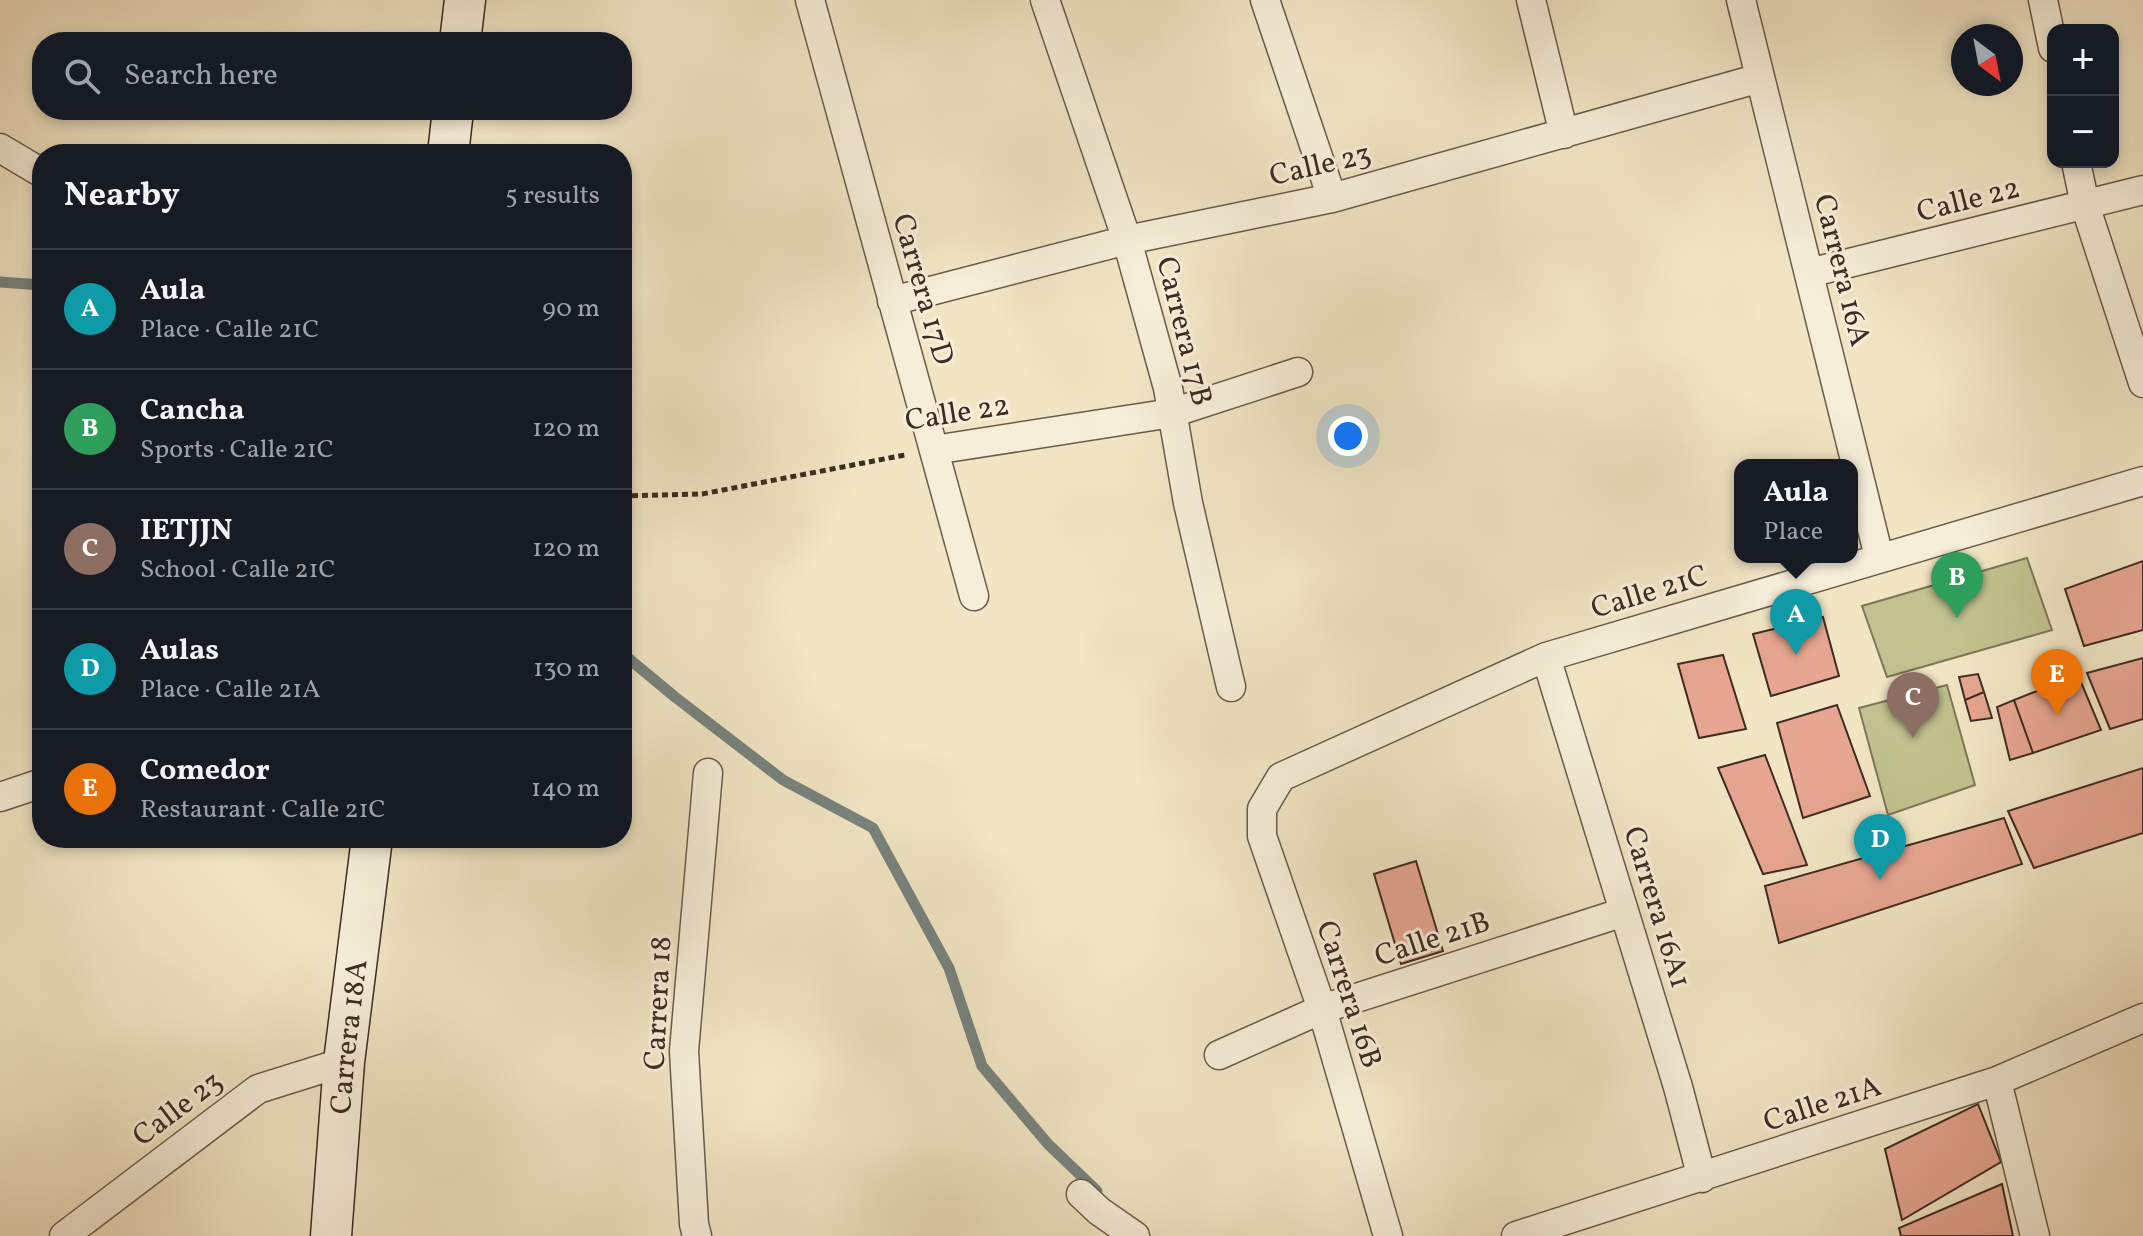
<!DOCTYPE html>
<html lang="en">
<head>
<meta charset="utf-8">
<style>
  body { margin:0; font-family:Vollkorn,serif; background:#242831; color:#f1f3f6 }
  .controls { position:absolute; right:24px; top:24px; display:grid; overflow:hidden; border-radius:16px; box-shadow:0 4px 12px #0003 }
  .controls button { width:72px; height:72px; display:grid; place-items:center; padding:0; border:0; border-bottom:2px solid #363941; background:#171b24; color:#f1f3f6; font:40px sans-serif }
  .compass { position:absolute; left:1951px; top:24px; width:72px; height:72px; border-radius:50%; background:#171b24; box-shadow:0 4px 12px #0003; rotate:148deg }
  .you { position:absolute; left:1348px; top:436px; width:28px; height:28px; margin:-20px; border:6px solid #fff; border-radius:50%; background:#1a73e8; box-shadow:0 0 0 12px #1a73e833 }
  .badge { display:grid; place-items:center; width:52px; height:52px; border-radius:50%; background:#c59692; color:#fff; font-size:26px; font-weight:700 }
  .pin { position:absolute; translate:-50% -66px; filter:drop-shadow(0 2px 4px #0008) }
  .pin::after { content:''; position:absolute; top:42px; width:28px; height:24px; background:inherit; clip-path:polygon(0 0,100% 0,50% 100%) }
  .popup { position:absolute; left:1734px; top:459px; width:124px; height:104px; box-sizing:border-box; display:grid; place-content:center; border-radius:16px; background:#171b24; filter:drop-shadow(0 2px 6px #0005); font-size:26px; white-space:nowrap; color:#9ea1a6 }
  .popup b { font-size:30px; color:#f1f3f6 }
  .popup::after { content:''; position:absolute; left:50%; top:100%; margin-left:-16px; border:16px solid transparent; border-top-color:#171b24 }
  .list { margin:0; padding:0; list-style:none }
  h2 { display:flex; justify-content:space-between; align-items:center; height:104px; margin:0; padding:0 32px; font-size:34px }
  h2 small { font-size:26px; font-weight:400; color:#9ea1a6 }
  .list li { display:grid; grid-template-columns:52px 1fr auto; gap:24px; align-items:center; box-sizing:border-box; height:120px; padding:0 32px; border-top:2px solid #363941 }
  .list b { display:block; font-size:30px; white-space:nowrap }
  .list p { margin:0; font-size:26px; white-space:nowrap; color:#9ea1a6 }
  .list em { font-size:26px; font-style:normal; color:#9ea1a6 }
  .icon { flex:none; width:44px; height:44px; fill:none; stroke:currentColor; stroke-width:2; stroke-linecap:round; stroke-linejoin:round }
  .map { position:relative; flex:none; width:2143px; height:1236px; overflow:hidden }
  .search { position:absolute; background:#171b24; box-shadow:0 4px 12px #0003; left:32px; top:32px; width:600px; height:88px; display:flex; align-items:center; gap:20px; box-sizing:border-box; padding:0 28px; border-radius:32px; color:#9ea1a6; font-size:30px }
  .panel { position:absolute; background:#171b24; box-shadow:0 4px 12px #0003; left:32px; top:144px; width:600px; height:704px; border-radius:32px }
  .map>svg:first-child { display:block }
  .green { fill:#c1c28f; stroke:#807659; stroke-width:2 }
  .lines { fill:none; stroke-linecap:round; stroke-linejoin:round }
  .stream { stroke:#78837f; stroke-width:11 }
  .building { fill:#e7a691; stroke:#3f2b23; stroke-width:2 }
  .minor-casing { stroke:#6c5a4b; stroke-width:31 }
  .secondary-casing { stroke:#3f2b23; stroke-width:43 }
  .path { stroke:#3f2b23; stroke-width:5; stroke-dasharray:6 4; stroke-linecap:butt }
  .minor { stroke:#f6eed9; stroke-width:28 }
  .secondary { stroke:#f6eed9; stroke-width:40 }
  .labels { text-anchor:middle; stroke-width:6; stroke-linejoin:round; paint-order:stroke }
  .street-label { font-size:30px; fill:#3f2b23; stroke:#f6eed9 }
</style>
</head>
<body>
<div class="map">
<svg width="2143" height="1236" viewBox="0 0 2143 1236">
  <rect width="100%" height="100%" fill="#f1e5c4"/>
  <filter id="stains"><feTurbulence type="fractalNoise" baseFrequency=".0025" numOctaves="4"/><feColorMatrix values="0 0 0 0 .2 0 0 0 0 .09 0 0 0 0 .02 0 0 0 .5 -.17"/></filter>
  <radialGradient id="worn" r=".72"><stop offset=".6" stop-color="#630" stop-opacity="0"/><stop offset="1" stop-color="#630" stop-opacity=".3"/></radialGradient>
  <path class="green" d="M2027,558L2052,630L1887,677L1862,606Z
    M1947,685L1975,785L1888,815L1859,708Z"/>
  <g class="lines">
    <path class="stream" d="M0,282L42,285
      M622,653L675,697L783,780L873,828L949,968L982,1066L1048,1144L1097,1191"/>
  </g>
  <path class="building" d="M2143,561V630L2084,646L2065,589Z
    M1823,617L1839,676L1771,696L1753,634Z
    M1723,655L1746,729L1699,738L1678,664Z
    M2143,658V719L2110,729L2087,673Z
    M1978,674L1984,692L1965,700L1959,677Z
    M2078,675L2101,730L2033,753L2014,700Z
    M1984,692L1992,718L1971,721L1965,700Z
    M2014,700L2033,753L2010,760L1997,707Z
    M1837,705L1870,796L1803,818L1777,723Z
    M1765,755L1807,865L1763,874L1718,768Z
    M2143,768V833L2034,868L2008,811Z
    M2004,818L2022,864L1779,943L1765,886Z
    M1416,861L1443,951L1401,964L1374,874Z
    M1978,1104L2001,1162L1902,1220L1885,1149Z
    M2002,1184L2013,1236H1901L1899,1228Z"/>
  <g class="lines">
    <defs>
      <path id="minor" d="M810,0L974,596
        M1045,0L1127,240L1168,388L1188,503L1231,687
        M1265,0L1332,198
        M1531,0L1564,134
        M1741,0L1879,557
        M2043,0L2053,48
        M0,148L42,173
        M2076,162L2085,205L2143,383
        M1809,273L2143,190
        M892,301L1127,240L1332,198L1760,78
        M934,450L1172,413L1298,372
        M1546,657L1678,1087L1702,1178
        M0,797L42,783
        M1219,1055L1322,1009L1624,912
        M1997,1081L2035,1236
        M1081,1194L1099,1211L1135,1236
        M64,1236L258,1089L344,1062
        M697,1236L694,1224L684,1051L708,773
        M1388,1236L1322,1009L1262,836V809L1281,777L1546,657L2143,481
        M1516,1236L1997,1081L2143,1018"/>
      <g id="secondary">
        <path d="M460,42L465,0"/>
        <path d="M448,154L453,110"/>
        <path id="s1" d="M331,1236L344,1062L372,838"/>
      </g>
    </defs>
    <use href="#minor" class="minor-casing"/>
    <use href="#secondary" class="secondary-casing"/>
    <path class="path" d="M622,496L702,494L905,455"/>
    <use href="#minor" class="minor"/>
    <use href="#secondary" class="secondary"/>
  </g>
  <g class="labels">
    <g class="street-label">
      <text transform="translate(1320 164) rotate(-13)" y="10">Calle 23</text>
      <text transform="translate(1968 199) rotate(-14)" y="10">Calle 22</text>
      <text transform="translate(1843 270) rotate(76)" y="10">Carrera 16A</text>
      <text transform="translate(924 289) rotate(74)" y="10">Carrera 17D</text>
      <text transform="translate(1185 331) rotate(76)" y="10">Carrera 17B</text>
      <text transform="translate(957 412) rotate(-9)" y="10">Calle 22</text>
      <text transform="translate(1649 591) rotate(-17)" y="10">Calle 21C</text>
      <text transform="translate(1658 907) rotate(73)" y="10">Carrera 16A1</text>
      <text transform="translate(1432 938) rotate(-18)" y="10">Calle 21B</text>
      <text transform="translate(1350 994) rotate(72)" y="10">Carrera 16B</text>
      <text transform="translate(657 1003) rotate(-87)" y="10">Carrera 18</text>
      <text dy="10" stroke="none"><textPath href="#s1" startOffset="200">Carrera 18A</textPath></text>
      <text transform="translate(1822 1103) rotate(-18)" y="10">Calle 21A</text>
      <text transform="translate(177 1108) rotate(-37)" y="10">Calle 23</text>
    </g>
  </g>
  <rect width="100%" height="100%" filter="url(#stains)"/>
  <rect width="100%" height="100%" fill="url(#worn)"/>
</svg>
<div class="controls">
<button>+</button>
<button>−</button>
</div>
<svg class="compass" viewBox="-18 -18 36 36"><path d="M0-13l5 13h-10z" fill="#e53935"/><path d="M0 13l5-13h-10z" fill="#9ea1a6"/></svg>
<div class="you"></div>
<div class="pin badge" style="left:1796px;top:655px;background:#0f9aa8">A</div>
<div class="popup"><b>Aula</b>Place</div>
<div class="pin badge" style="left:1957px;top:618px;background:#2e9e5b">B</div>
<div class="pin badge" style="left:1913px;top:738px;background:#8d6e63">C</div>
<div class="pin badge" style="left:1880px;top:880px;background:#0f9aa8">D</div>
<div class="pin badge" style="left:2057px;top:715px;background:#e8710a">E</div>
<div class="search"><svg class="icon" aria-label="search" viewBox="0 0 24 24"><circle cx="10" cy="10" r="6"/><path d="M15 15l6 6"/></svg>Search here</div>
<section class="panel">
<h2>Nearby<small>5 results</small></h2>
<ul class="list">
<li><span class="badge" style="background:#0f9aa8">A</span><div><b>Aula</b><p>Place · Calle 21C</p></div><em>90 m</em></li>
<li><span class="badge" style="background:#2e9e5b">B</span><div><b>Cancha</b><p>Sports · Calle 21C</p></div><em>120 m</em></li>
<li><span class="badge" style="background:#8d6e63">C</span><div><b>IETJJN</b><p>School · Calle 21C</p></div><em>120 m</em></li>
<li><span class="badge" style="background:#0f9aa8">D</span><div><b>Aulas</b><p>Place · Calle 21A</p></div><em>130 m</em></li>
<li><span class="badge" style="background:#e8710a">E</span><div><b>Comedor</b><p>Restaurant · Calle 21C</p></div><em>140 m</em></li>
</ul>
</section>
</div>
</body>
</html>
